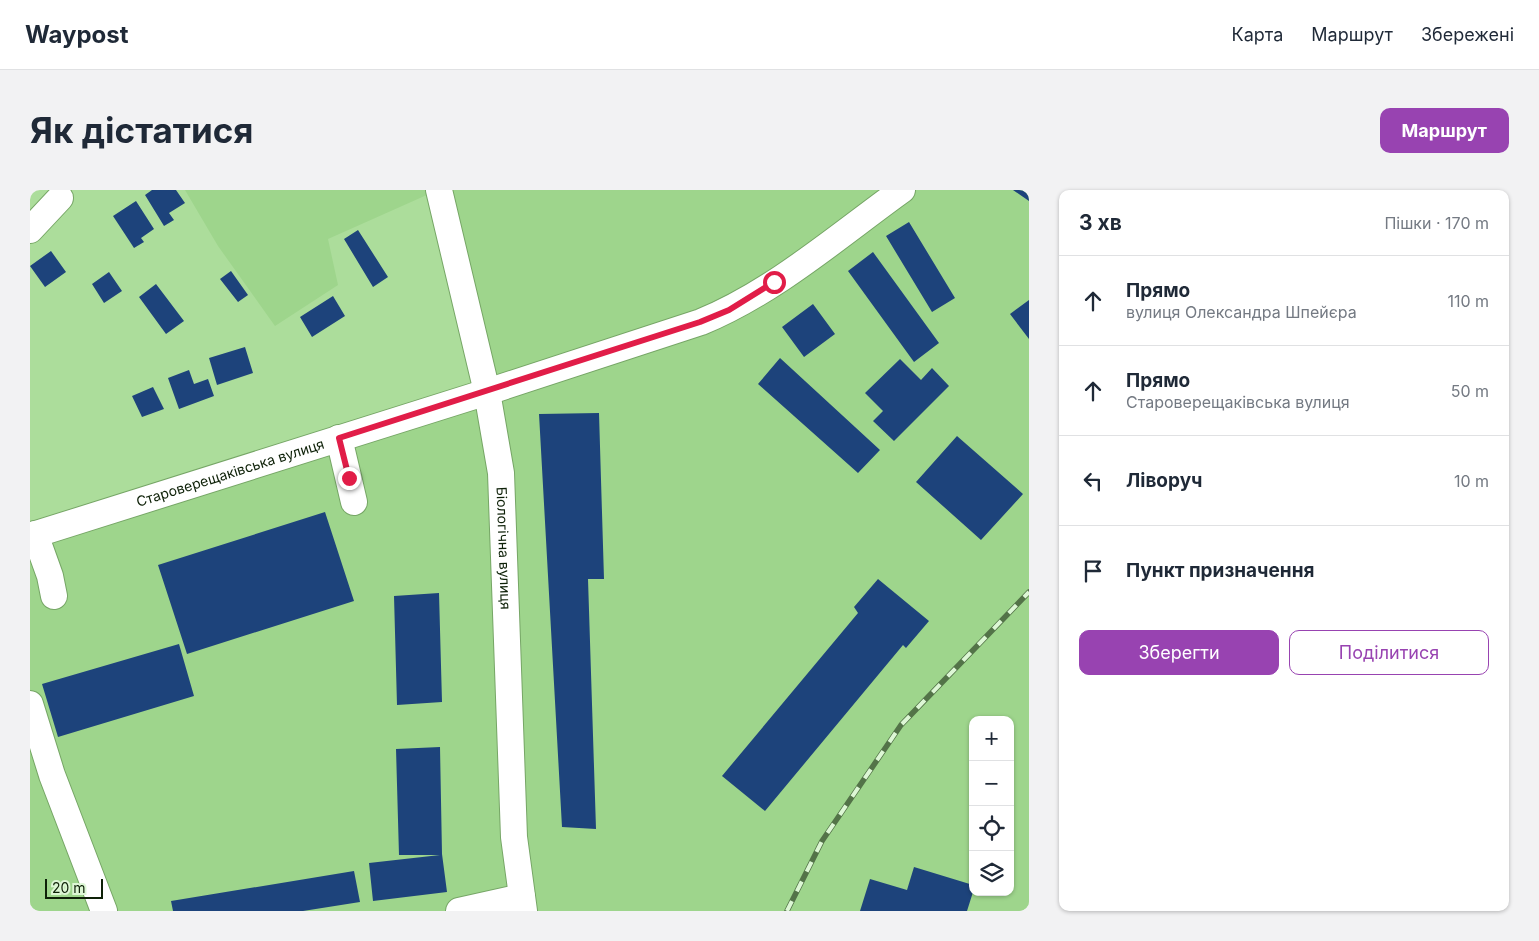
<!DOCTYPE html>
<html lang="uk">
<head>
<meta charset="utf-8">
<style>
  body { margin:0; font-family:Inter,sans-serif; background:#f2f2f3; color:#1f2937 }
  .controls { position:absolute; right:15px; bottom:15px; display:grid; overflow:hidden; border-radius:10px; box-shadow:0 1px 4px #0004 }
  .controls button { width:45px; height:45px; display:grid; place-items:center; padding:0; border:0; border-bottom:1px solid #e0e1e3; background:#fff; color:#1f2937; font:25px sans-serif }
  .scale { position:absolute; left:15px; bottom:12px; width:58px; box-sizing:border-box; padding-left:5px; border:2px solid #0e2108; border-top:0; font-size:14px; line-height:18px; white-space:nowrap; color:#0e2108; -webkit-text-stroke:4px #ddf7d5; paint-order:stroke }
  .stop { position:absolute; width:15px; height:15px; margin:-11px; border:4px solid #e11d48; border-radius:50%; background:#fff }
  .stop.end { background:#e11d48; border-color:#fff; box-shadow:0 1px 5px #0008 }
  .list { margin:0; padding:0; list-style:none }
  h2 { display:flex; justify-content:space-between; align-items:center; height:65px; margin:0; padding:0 20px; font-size:21px }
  h2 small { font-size:16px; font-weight:400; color:#747a83 }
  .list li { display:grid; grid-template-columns:32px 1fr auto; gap:15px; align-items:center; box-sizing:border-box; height:90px; padding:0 20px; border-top:1px solid #e0e1e3 }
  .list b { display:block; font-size:19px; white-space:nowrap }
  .list p { margin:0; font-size:16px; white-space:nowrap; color:#747a83 }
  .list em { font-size:16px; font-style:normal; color:#747a83 }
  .actions { display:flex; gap:10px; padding:15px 20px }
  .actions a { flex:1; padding:11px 0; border:1px solid #9843b1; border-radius:10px; text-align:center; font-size:18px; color:#9843b1 }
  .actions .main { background:#9843b1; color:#fff }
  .icon { flex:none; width:28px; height:28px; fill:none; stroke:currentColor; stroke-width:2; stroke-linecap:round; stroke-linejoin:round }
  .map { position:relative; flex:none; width:999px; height:721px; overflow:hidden; border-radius:10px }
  header { display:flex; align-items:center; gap:30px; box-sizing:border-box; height:70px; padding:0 25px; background:#fff; border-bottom:1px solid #e0e1e3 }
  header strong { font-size:24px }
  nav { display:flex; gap:28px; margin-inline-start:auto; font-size:18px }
  .intro { display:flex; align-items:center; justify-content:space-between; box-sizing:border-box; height:120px; padding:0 30px }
  h1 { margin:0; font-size:35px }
  .button { padding:12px 22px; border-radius:10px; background:#9843b1; color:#fff; font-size:18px; font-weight:700 }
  main { display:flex; gap:30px; padding:0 30px }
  aside { flex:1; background:#fff; border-radius:10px; box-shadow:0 1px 4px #0004 }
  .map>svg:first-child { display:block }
  .built { fill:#9ed58c; fill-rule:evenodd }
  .building { fill:#1d437b }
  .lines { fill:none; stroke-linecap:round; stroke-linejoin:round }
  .minor-casing { stroke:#76a666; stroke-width:28 }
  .minor { stroke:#fff; stroke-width:26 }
  .rail-casing { stroke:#537348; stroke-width:5.5 }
  .rail { stroke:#ddf7d5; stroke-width:4; stroke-dasharray:11; stroke-linecap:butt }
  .route { stroke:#e11d48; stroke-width:6 }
  .labels { text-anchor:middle; stroke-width:5; stroke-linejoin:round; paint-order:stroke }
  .street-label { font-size:14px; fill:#0e2108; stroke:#ddf7d5 }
</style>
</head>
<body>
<header>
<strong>Waypost</strong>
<nav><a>Карта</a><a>Маршрут</a><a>Збережені</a></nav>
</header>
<div class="intro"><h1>Як дістатися</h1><a class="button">Маршрут</a></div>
<main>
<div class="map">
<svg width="999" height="721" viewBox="0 0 999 721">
  <rect width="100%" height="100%" fill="#acdd9b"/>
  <path class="built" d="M155,0H408L298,49L308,95L245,136L188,56Z
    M409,0H999V721H0V350L457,202ZM943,530H980V702H943Z"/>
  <path class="building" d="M122,0H146L155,13L139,23L144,30L134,36L115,5Z
    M983,0H999V11Z
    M106,11L124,39L111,48L114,52L104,58L83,26Z
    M879,32L925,108L902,122L856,46Z
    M328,40L358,87L343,97L314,49Z
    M21,61L36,82L15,97L0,76Z
    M843,62L909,153L884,172L818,81Z
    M201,81L218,105L208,112L190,89Z
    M79,82L92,101L74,113L62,94Z
    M126,94L154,131L136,144L109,107Z
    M303,106L315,126L282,147L270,127Z
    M999,110V149L980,124Z
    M783,114L805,144L774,167L752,137Z
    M215,157L223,183L187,195L179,168Z
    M750,168L850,260L828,283L728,194Z
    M870,169L891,190L902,178L919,196L864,251L843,231L853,221L835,203Z
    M159,180L164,194L178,189L184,206L149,219L138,188Z
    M123,197L134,219L112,227L102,206Z
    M569,223L574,389H558L566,639L532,637L509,224Z
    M927,246L993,304L951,350L886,292Z
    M295,322L324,411L157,464L128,375Z
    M848,389L899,431L876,458L873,455L735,621L692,586L828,423L824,417Z
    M409,403L412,512L367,515L364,406Z
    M149,454L164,506L28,547L12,494Z
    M410,557L412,664L417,702L343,711L339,673L410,665H369L366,559Z
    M884,677L943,695V702L937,721H830L840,689L877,700Z
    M324,681L330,712L273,721H143L141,711Z"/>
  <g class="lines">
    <defs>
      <g id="minor">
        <path id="s1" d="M409,0L457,202L471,283L484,647L494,721"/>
        <path d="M0,40L30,8"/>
        <path d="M309,248L324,312"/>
        <path d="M5,344L20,386L24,406"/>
        <path id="s2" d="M0,346L457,202L671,132C744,102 808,46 872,0"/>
        <path d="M0,514L22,585L74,721"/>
        <path d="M429,721L492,707"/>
      </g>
    </defs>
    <use href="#minor" class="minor-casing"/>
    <use href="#minor" class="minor"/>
    <defs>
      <path id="rail" d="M757,721L792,651L871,535L999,402"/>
    </defs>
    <use href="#rail" class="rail-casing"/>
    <use href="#rail" class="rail"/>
  </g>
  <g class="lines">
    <path class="route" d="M319,288L309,248L670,132L699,120L744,92"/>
  </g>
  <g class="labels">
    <g class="street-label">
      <text dy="5" stroke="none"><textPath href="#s2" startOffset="210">Староверещаківська вулиця</textPath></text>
      <text dy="5" stroke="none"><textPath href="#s1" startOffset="365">Біологічна вулиця</textPath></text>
    </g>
  </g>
</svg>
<div class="controls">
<button>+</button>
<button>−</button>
<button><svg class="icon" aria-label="locate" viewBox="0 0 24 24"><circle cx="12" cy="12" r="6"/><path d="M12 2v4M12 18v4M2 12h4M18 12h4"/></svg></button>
<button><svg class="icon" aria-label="layers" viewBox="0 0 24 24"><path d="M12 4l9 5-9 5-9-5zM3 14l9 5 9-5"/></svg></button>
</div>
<div class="scale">20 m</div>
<div class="stop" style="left:744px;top:92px"></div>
<div class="stop end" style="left:319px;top:288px"></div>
</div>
<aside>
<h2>3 хв<small>Пішки · 170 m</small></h2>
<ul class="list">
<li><svg class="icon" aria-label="ahead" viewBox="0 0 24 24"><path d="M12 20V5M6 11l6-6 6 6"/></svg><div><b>Прямо</b><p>вулиця Олександра Шпейєра</p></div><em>110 m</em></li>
<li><svg class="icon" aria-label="ahead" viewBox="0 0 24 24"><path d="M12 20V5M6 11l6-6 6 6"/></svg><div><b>Прямо</b><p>Староверещаківська вулиця</p></div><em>50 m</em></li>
<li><svg class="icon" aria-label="left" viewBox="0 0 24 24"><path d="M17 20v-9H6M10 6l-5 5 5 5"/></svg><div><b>Ліворуч</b></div><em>10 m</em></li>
<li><svg class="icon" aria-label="arrive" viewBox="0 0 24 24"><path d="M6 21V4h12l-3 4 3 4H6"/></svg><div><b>Пункт призначення</b></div></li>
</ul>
<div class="actions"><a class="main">Зберегти</a><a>Поділитися</a></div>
</aside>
</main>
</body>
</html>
